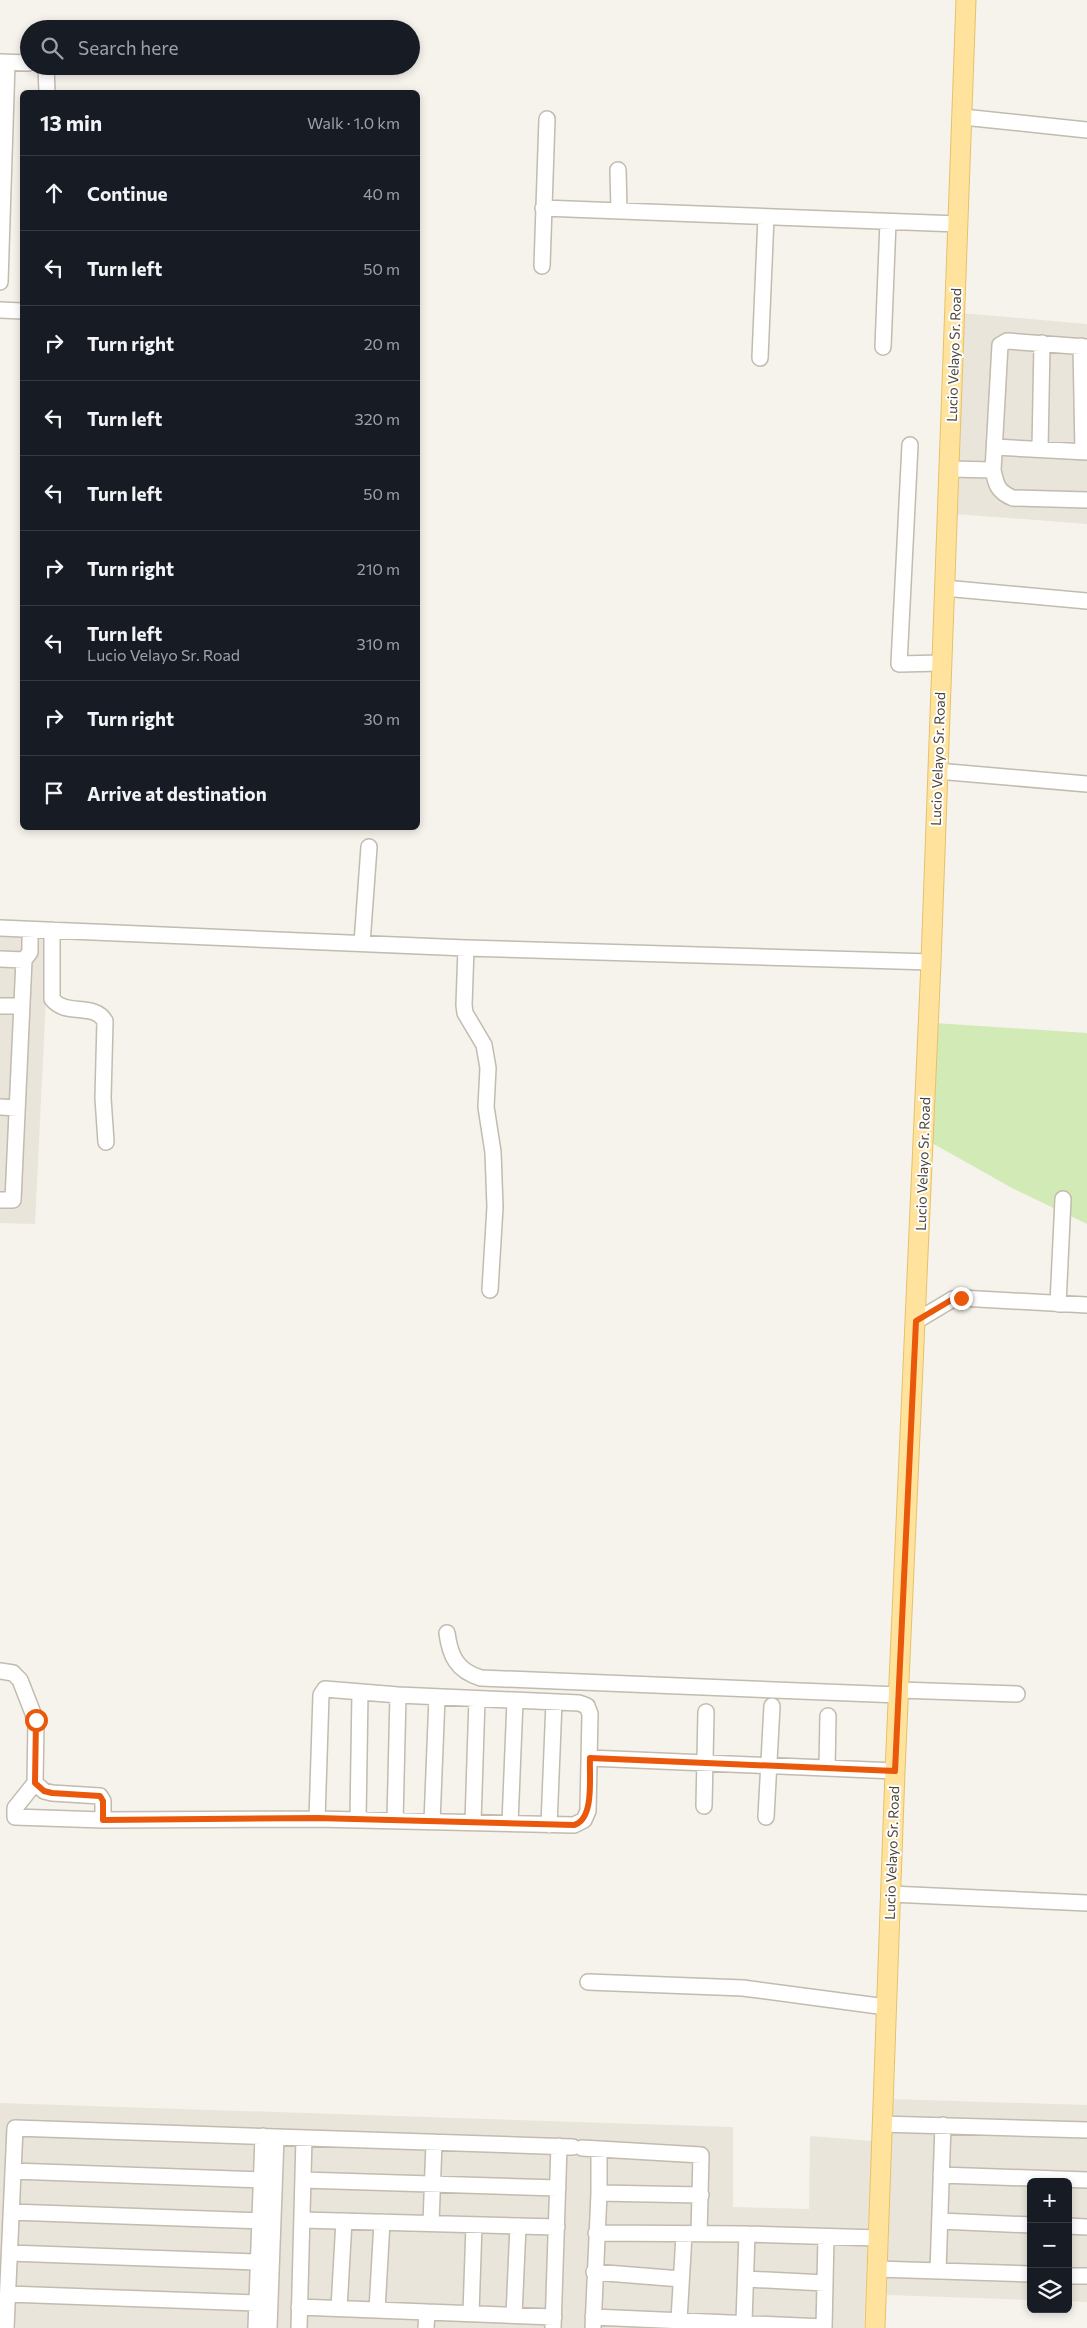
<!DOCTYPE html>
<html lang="en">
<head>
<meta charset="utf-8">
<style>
  body { margin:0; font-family:Commissioner,sans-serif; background:#242831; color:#f1f3f6 }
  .controls { position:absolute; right:15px; bottom:15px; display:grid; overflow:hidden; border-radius:8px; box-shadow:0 2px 8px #0003 }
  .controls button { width:45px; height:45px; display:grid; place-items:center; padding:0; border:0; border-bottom:1px solid #363941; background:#171b24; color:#f1f3f6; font:25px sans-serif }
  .stop { position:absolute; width:15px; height:15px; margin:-11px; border:4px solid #ea580c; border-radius:50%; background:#fff }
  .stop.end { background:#ea580c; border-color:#fff; box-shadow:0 1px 5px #0008 }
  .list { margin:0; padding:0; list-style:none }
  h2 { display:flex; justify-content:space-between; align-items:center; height:65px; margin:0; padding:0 20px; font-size:21px }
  h2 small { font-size:16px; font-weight:400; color:#9ea1a6 }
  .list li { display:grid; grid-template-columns:32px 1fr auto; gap:15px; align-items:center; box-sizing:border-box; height:75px; padding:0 20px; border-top:1px solid #363941 }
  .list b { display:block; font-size:19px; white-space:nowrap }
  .list p { margin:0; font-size:16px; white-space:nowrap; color:#9ea1a6 }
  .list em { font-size:16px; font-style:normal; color:#9ea1a6 }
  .icon { flex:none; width:28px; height:28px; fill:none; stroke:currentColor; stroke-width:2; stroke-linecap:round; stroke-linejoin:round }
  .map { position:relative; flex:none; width:1087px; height:2328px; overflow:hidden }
  .search { position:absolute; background:#171b24; box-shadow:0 2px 8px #0003; left:20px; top:20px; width:400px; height:55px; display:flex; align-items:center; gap:12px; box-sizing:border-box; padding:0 18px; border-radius:28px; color:#9ea1a6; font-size:19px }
  .panel { position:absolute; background:#171b24; box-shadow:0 2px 8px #0003; left:20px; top:90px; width:400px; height:740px; border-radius:8px }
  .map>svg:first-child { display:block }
  .residential { fill:#eae5da }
  .green { fill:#d2eab5 }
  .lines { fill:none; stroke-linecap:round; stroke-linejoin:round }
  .minor-casing { stroke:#c2bbae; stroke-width:18 }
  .major-casing { stroke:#e6c16a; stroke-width:21 }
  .minor { stroke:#fff; stroke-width:15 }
  .major { stroke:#ffe39c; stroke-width:19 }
  .route { stroke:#ea580c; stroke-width:6 }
  .labels { text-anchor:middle; stroke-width:4; stroke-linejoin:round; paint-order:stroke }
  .street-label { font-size:14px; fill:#4b4439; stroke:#fff }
</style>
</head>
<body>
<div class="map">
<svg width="1087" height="2328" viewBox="0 0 1087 2328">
  <rect width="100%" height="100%" fill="#f6f3ec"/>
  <path class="residential" d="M961,313L1087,324V524L955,514Z
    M0,935L49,936L35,1224L0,1223Z
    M892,2099L1087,2105V2302L1068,2301V2182H1031V2300L887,2295Z
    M0,2103L733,2127V2207L809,2209L810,2136L872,2141L864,2328H0Z"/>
  <path class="green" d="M934,1023L1087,1033V1224L1012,1188L932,1143Z"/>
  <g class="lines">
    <defs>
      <path id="minor" d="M0,62L29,63
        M46,66L47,92
        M963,117L1087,130
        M618,170L619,211
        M543,208L958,224
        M542,266L547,119
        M0,282L7,63
        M0,310L22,311
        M1081,346L1083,452
        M883,347L888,222
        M760,358L766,217
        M910,445L899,664L942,663
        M995,447L1087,452
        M1040,449L1042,343
        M950,469L993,470C996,485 998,492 1013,498L1087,500
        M993,470L1000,345L1007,341L1087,347
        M944,588L1087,601
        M937,771L1087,784
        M0,928L466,948L931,962
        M52,930V999C66,1017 94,1002 105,1021L103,1098L106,1142
        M362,943L369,847
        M466,948L464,1005L465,1013L484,1045L488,1068L486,1107L493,1152L495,1207L490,1290
        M0,959L24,960
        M0,1006H21
        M0,1107L17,1108
        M0,1200H13L24,960L30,952V939
        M1058,1304L1063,1199
        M916,1321L953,1299L961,1298L1087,1305
        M447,1633C450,1656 457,1671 481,1678L899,1695
        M0,1671L13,1673L20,1680L36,1721L35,1783L44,1791L52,1793L100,1796L103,1801V1820
        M899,1690L1017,1694
        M590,1758L895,1771
        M827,1768L828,1716
        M35,1783L15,1808V1817L103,1820L317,1819L574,1825L584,1820L588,1811L590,1714L587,1706L579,1703L398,1695L325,1689L321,1695L317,1819
        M704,1806L706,1712
        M766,1817L772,1706
        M358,1820L360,1692
        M395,1821L398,1695
        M432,1822L437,1697
        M473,1822L477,1699
        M510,1823L515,1701
        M549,1825L554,1702
        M890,1894L1087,1903
        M588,1982L743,1988L886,2007
        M881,2124L1087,2130
        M582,2148L701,2155L699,2234
        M599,2149V2193
        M13,2171L262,2180
        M941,2175L1087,2180
        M303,2180L558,2188
        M11,2212L260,2221
        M302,2220L557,2227
        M940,2221L1031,2225
        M431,2223L434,2142
        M1068,2226L1087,2227
        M596,2233L747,2234L878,2238
        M10,2253L259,2262
        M877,2269L1031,2274
        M938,2271L943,2125
        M594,2272L681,2279
        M1068,2276H1087
        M746,2279L825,2283
        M8,2294L257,2303
        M299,2307L554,2317
        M339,2308L344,2221
        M377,2310L382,2222
        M471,2313L474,2225
        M514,2315L518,2226
        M593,2317L824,2327
        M679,2320L684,2235
        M744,2322L747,2234
        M6,2328L15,2128L573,2147
        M256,2328L263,2136
        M269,2328L276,2137
        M299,2328L304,2138
        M426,2328L427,2312
        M553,2328L559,2146
        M593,2328L599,2193L701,2195
        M824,2328L826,2237"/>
      <path id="major" d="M875,2328L895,1771L931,962L966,0"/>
    </defs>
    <use href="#minor" class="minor-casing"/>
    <use href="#major" class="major-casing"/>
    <use href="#minor" class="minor"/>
    <use href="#major" class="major"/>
  </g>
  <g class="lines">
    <path class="route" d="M36,1720L35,1783L44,1791L52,1793L100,1796L103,1801V1820L317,1818L574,1825C595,1819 589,1776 590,1758L895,1771L916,1321L953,1299L961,1298"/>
  </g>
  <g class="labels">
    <g class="street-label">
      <text transform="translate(954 355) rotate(-88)" y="5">Lucio Velayo Sr. Road</text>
      <text transform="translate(938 759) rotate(-88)" y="5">Lucio Velayo Sr. Road</text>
      <text transform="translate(923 1164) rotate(-88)" y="5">Lucio Velayo Sr. Road</text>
      <text transform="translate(892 1853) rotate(-88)" y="5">Lucio Velayo Sr. Road</text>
    </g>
  </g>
</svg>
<div class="controls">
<button>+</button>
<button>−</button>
<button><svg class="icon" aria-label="layers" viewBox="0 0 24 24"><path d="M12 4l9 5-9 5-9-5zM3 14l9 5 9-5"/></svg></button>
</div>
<div class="stop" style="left:36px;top:1720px"></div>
<div class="stop end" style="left:961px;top:1298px"></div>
<div class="search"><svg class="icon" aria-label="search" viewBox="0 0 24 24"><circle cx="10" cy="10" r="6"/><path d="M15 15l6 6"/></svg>Search here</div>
<section class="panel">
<h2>13 min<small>Walk · 1.0 km</small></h2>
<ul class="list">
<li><svg class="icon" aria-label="ahead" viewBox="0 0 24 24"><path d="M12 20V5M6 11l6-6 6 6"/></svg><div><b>Continue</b></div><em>40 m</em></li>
<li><svg class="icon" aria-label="left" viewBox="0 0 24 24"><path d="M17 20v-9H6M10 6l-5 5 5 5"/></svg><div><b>Turn left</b></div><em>50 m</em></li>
<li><svg class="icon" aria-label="right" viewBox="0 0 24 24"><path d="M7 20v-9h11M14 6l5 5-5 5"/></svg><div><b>Turn right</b></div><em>20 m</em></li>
<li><svg class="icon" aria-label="left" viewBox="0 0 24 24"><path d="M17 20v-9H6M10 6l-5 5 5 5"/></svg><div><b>Turn left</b></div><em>320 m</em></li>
<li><svg class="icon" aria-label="left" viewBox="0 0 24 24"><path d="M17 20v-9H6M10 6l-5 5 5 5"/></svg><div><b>Turn left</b></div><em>50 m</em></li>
<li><svg class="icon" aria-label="right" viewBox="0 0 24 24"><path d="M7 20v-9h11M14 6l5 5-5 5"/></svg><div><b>Turn right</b></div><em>210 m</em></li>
<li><svg class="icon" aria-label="left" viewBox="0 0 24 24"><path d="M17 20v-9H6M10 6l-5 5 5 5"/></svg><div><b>Turn left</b><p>Lucio Velayo Sr. Road</p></div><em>310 m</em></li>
<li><svg class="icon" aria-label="right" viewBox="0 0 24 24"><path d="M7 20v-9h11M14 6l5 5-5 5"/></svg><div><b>Turn right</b></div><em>30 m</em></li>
<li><svg class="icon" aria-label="arrive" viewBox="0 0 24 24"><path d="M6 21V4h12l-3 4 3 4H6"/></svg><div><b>Arrive at destination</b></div></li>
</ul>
</section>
</div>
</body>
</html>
